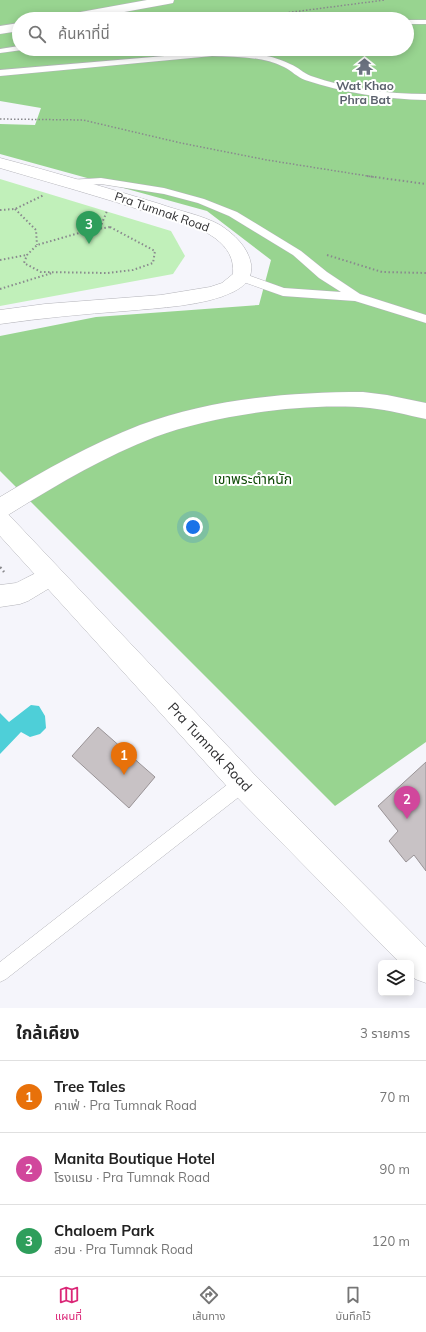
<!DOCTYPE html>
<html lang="th">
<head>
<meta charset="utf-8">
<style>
  body { margin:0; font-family:Mulish,"Noto Sans Thai",sans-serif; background:#f6f6f6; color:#222 }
  .controls { position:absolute; right:12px; bottom:12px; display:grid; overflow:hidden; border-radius:6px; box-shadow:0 2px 10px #0003 }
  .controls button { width:36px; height:36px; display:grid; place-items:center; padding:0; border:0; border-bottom:1px solid #e0e0e0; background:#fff; color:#222; font:20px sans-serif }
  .you { position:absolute; left:193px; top:527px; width:14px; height:14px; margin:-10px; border:3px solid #fff; border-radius:50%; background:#1a73e8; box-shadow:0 0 0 6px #1a73e833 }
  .badge { display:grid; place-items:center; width:26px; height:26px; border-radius:50%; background:#db2777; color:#fff; font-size:13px; font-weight:700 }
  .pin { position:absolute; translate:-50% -33px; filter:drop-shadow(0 1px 2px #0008) }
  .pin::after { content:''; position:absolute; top:21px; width:14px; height:12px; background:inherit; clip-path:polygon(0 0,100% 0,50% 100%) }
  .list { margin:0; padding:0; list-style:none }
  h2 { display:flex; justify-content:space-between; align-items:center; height:52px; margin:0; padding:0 16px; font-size:17px }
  h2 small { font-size:13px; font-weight:400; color:#767676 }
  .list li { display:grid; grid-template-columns:26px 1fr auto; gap:12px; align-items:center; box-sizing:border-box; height:72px; padding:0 16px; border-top:1px solid #e0e0e0 }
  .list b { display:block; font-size:15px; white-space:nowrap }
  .list p { margin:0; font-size:13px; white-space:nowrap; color:#767676 }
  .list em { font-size:13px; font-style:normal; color:#767676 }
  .icon { flex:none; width:22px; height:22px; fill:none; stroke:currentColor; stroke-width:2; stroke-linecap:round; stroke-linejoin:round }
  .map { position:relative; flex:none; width:426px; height:1008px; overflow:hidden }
  .search { position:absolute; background:#fff; box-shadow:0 2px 10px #0003; left:12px; right:12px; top:12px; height:44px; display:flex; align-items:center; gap:10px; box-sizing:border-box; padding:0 14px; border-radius:22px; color:#767676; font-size:15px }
  .sheet { height:268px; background:#fff }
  nav { display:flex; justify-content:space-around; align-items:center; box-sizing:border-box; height:56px; border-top:1px solid #e0e0e0; background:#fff; font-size:11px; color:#767676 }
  nav a { display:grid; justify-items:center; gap:2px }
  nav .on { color:#db2777 }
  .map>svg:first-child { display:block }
  .green { fill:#c1f0ba }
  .forest { fill:#98d490; fill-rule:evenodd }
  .water { fill:#4ecfd8 }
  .building { fill:#c8c2c5; stroke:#999396 }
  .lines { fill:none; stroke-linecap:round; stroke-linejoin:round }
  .lane-casing { stroke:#b3b3b9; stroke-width:1 }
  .street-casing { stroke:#b3b3b9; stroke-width:1 }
  .secondary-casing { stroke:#b3b3b9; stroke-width:1 }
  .path-far2 { stroke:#89898d; stroke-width:1.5; stroke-dasharray:1.5 2; stroke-linecap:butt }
  .path-far1 { stroke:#89898d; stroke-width:2; stroke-dasharray:1.5 2.5; stroke-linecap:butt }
  .path { stroke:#89898d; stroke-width:2.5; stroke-dasharray:2 3; stroke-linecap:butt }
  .lane { fill:#fff; fill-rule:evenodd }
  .street { fill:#fff; fill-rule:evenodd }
  .secondary { fill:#fff; fill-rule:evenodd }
  .labels { text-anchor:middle; stroke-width:4; stroke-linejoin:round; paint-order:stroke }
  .far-worship-label { font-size:12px; font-weight:bold; fill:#5b616d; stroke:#fff }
  .far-street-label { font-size:12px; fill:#303032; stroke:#fff }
  .park-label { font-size:14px; fill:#104c08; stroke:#fff }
  .street-label { font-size:14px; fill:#303032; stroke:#fff }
</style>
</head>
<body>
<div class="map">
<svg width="426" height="1008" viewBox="0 0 426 1008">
  <rect width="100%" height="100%" fill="#f5f5fb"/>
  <path class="green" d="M0,179L171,231L185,256L173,274L0,306Z"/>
  <path class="forest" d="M0,0H426V742L335,806L0,471V336L96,317L259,305L271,260L207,211L0,154V124L35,125L41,108L0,101ZM19,19H407V49H19Z"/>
  <path class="water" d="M31,705L39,706L45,716L46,728L40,734L30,737L21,732L0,754V713L9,722Z"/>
  <path class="building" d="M98,727L155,777L129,808L72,756Z
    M426,762V871L414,855L406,862L389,841L398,831L378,806Z"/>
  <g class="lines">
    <defs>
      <path id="lane" d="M407,20H426V24H407Z
        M19,46V49L22,50L0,53V49Z
        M212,52C238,52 266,52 290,64C298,67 303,73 311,76C348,89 387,94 426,94V100C385,99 344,93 305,80C297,77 292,71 284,67C262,56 236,57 212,56L0,76V70Z
        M101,178L164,188L204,199L237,212L301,251L327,272L360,294L426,315V323L355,301L283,296L238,280L237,277L238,274L242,273L284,288L341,292L319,278L293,255L229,216L198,203L164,194L101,184L70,186L65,183L70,180Z
        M243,775L249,777L251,783L249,789L6,979L0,982V962L237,777Z"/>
      <path id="street" d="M147,0H174L173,3L168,4L86,19H57L59,16L64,15Z
        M19,23V31L0,34V26Z
        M363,392L387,395L426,403V419C407,415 389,410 370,408C307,402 213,415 155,437C103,457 55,486 8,515L0,517V497C45,470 91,444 140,425C211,399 288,392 363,392Z
        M50,566L58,569L62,576L58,583L28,601L20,604L0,607V585L16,583Z"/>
      <path id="secondary" d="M0,158C54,172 107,188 160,204C179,211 202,215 220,225C234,234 248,247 251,264C253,278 245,286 233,292C205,306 158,308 126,311C84,314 42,318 0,324V310L45,304L161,295L210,287L222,283L233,274C234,258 228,248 215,238C197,225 174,220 153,214C102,197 51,183 0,168Z
        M0,511L8,514L253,773L426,947V983L415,979L411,974V963H400L233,793L0,536Z"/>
    </defs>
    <use href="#lane" class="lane-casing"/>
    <use href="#street" class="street-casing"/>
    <use href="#secondary" class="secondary-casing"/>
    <path class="path-far2" d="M251,19L254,17L385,0
      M0,119L83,120L181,143L267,160L374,177"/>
    <path class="path-far1" d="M367,176L426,184
      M15,209L36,230L37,245
      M0,210L15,209L44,195
      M110,227L155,251L153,263L133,270L107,273L41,272L24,263L27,255L37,245L86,231Z
      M100,228L107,211
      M327,255L382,272L426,273
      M0,260L27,255
      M0,289L52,273"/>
    <path class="path" d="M0,567L4,572"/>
    <use href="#lane" class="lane"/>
    <use href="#street" class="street"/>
    <use href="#secondary" class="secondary"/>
  </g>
  <defs>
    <symbol id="temple-bare" viewBox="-9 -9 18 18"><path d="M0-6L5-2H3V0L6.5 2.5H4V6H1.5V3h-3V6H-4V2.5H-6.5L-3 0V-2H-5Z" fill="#6b7280" stroke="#fff" stroke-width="2.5" paint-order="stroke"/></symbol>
  </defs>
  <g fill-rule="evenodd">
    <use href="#temple-bare" x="352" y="54" width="25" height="25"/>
  </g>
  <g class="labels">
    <g class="far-worship-label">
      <text x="365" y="90">Wat Khao<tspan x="365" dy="14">Phra Bat</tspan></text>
    </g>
    <g class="far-street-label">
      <text transform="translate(162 212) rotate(19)" y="4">Pra Tumnak Road</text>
    </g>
    <g class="park-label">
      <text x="253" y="484">เขาพระตำหนัก</text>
    </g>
    <g class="street-label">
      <text transform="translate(210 747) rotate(47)" y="5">Pra Tumnak Road</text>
    </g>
  </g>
</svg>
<div class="controls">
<button><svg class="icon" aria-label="layers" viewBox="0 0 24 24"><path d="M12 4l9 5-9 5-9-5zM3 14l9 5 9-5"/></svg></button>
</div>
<div class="you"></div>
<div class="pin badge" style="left:124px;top:775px;background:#e8710a">1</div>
<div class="pin badge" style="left:407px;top:819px;background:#d1479c">2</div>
<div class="pin badge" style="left:89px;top:244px;background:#2e9e5b">3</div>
<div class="search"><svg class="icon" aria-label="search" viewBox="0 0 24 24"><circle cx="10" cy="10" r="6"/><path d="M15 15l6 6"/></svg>ค้นหาที่นี่</div>
</div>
<section class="sheet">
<h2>ใกล้เคียง<small>3 รายการ</small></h2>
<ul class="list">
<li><span class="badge" style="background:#e8710a">1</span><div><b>Tree Tales</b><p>คาเฟ่ · Pra Tumnak Road</p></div><em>70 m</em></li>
<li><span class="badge" style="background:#d1479c">2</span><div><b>Manita Boutique Hotel</b><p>โรงแรม · Pra Tumnak Road</p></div><em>90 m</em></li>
<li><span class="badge" style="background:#2e9e5b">3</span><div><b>Chaloem Park</b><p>สวน · Pra Tumnak Road</p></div><em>120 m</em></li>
</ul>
</section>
<nav>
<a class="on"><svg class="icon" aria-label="map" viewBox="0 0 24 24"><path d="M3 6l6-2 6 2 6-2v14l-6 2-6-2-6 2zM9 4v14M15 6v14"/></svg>แผนที่</a>
<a><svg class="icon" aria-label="directions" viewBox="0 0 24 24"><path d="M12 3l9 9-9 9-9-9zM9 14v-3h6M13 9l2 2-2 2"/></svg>เส้นทาง</a>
<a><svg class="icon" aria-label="saved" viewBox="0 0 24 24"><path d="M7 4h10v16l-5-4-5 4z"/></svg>บันทึกไว้</a>
</nav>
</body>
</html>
